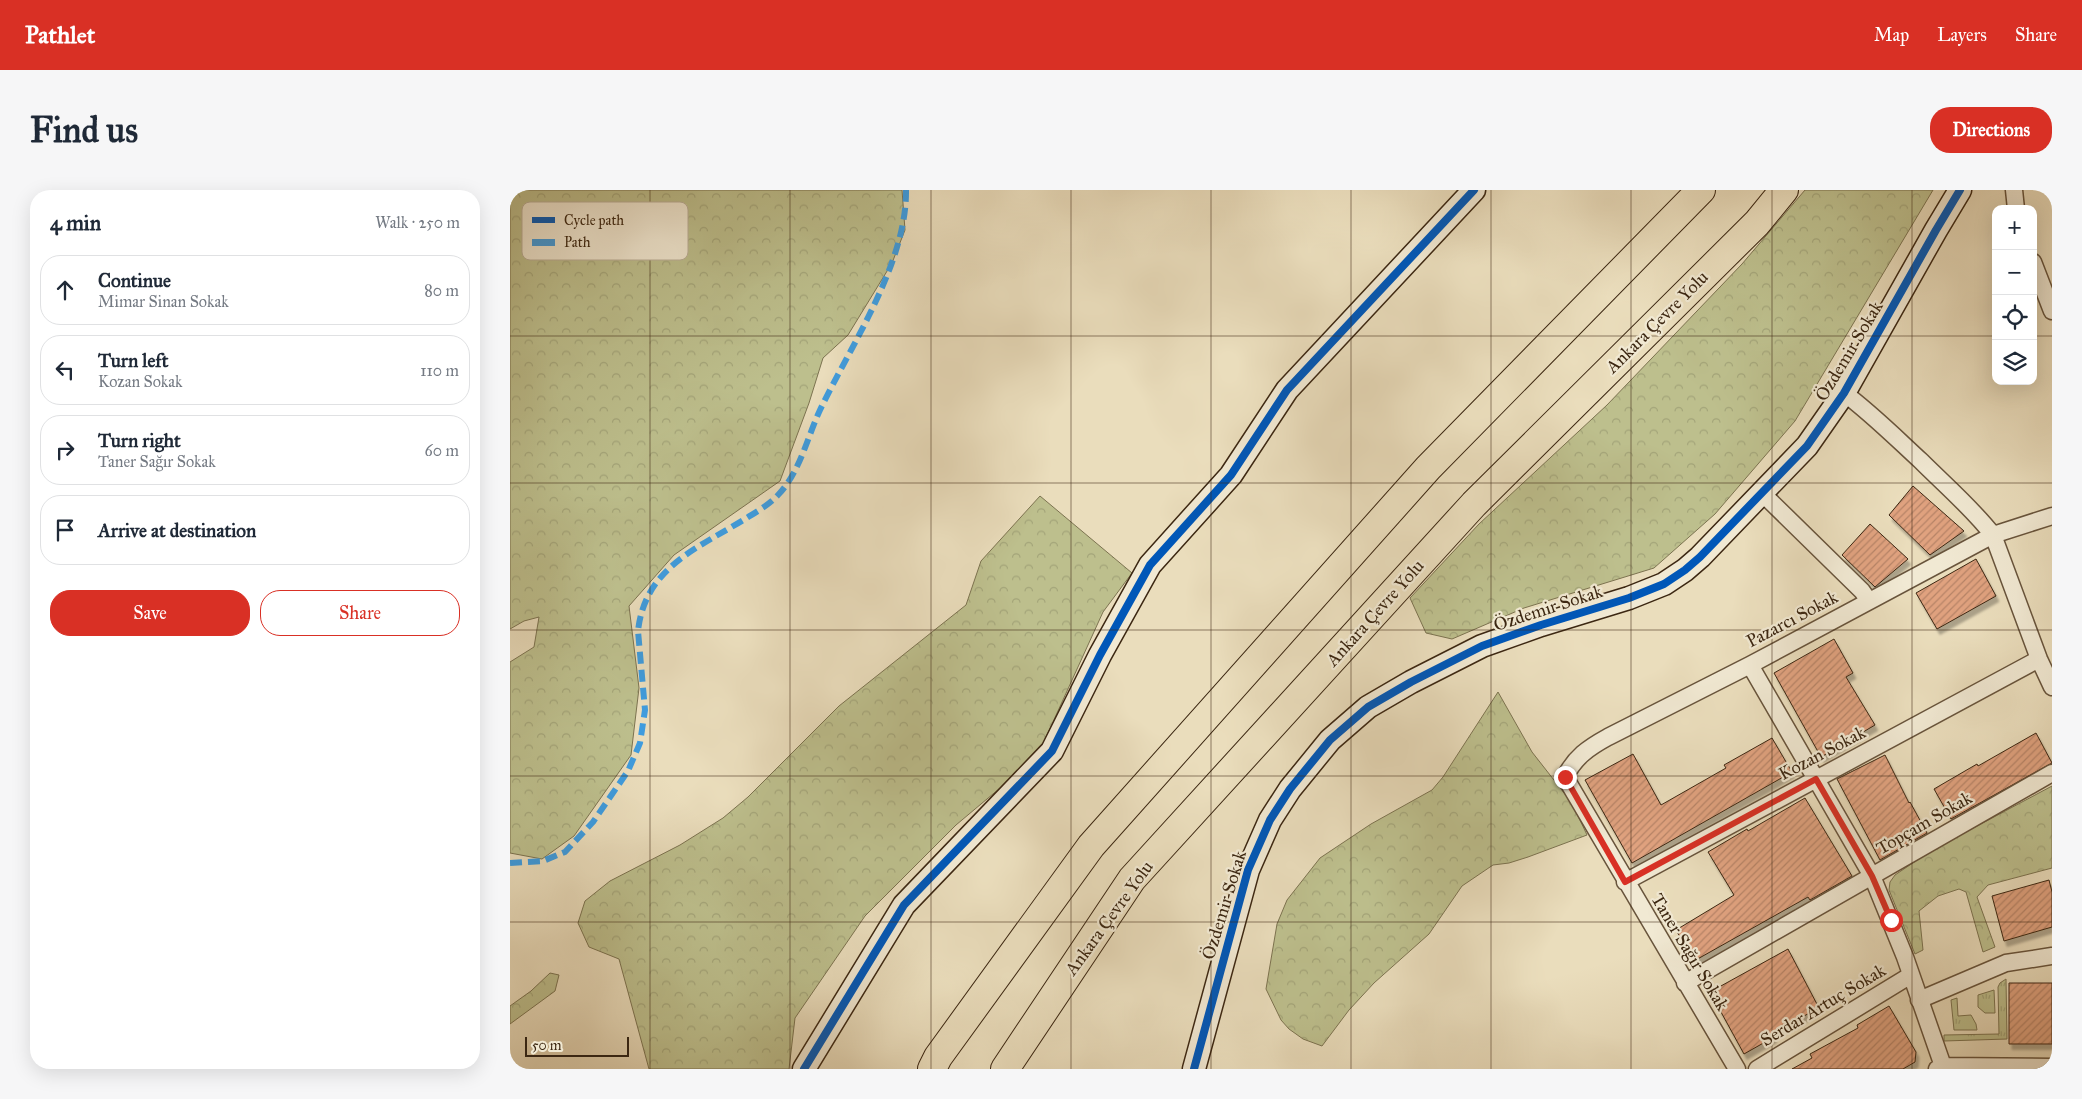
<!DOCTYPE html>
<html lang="en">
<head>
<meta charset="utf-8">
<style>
  body { margin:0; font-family:"IM FELL Great Primer",serif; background:#f6f6f7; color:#1f2937 }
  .controls { position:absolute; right:15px; top:15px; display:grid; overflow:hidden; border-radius:10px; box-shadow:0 5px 20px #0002 }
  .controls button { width:45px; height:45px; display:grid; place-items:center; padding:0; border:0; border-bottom:1px solid #e0e1e3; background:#fff; color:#1f2937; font:25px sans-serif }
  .scale { position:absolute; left:15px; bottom:12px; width:104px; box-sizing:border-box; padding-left:5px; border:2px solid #3c2712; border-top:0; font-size:14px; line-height:18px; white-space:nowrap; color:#3c2712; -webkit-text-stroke:4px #f1e9d3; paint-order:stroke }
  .stop { position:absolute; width:15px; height:15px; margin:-11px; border:4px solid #d93025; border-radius:50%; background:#fff }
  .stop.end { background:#d93025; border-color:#fff; box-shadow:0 1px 5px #0008 }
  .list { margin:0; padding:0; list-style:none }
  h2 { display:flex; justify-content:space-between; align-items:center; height:65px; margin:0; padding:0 20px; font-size:21px }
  h2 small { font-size:16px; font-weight:400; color:#747a83 }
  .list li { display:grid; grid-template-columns:32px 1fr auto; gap:15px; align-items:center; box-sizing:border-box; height:70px; margin:0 10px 10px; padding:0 10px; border:1px solid #e0e1e3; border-radius:20px }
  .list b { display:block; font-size:19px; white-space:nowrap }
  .list p { margin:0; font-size:16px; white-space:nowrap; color:#747a83 }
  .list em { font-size:16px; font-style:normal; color:#747a83 }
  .actions { display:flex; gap:10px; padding:15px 20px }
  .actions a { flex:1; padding:11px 0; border:1px solid #d93025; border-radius:20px; text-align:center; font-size:18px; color:#d93025 }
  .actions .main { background:#d93025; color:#fff }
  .icon { flex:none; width:28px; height:28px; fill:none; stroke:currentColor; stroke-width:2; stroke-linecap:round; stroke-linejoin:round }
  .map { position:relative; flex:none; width:1542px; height:879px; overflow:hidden; border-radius:20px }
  header { display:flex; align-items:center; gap:30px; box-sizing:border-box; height:70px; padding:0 25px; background:#d93025; color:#fff }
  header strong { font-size:24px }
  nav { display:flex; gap:28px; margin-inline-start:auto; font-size:18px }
  .intro { display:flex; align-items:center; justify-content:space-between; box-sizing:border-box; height:120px; padding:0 30px }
  h1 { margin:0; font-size:35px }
  .button { padding:12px 22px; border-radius:20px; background:#d93025; color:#fff; font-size:18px; font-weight:700 }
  main { display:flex; gap:30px; padding:0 30px }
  aside { flex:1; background:#fff; border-radius:20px; box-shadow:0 5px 20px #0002 }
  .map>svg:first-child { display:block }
  .grass { fill:url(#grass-tufts); stroke:#7c7350 }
  .forest { fill:url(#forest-crowns); stroke:#7c7350 }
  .building { fill:url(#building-hatch); stroke:#3c2712; filter:url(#shadow) }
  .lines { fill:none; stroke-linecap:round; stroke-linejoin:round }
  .street-casing { stroke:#68543c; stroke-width:19 }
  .secondary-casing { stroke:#3c2712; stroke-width:25 }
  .highway-casing { stroke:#3c2712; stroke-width:30 }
  .street { stroke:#f1e9d3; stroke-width:16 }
  .secondary { stroke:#f1e9d3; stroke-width:22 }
  .highway { stroke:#eaddbc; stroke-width:28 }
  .quiet { stroke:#3f9cde; stroke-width:6; stroke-dasharray:12 6; stroke-linecap:butt }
  .cycleway-casing { stroke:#f1e9d3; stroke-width:11 }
  .cycleway { stroke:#0057b8; stroke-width:8 }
  .route { stroke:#d93025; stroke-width:6 }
  .grid { fill:none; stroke:#3c2712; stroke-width:1; stroke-opacity:0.55 }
  .labels { text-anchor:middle; stroke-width:4.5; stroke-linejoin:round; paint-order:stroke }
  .street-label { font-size:18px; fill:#3c2712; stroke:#f1e9d3 }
  .key { fill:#f1e9d3; stroke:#bbaf99; stroke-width:1 }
  .key-label { font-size:14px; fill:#3c2712 }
</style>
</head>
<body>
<header>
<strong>Pathlet</strong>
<nav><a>Map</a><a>Layers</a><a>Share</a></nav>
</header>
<div class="intro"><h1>Find us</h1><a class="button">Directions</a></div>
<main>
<aside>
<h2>4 min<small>Walk · 250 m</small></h2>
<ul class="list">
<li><svg class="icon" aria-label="ahead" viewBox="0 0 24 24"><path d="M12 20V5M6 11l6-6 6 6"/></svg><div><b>Continue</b><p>Mimar Sinan Sokak</p></div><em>80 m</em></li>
<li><svg class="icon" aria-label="left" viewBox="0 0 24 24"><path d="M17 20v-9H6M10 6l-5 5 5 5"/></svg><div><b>Turn left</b><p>Kozan Sokak</p></div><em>110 m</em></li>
<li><svg class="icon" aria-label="right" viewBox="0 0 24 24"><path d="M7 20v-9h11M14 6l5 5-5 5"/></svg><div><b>Turn right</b><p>Taner Sağır Sokak</p></div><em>60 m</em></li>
<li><svg class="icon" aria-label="arrive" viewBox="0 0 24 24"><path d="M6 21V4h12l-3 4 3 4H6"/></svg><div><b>Arrive at destination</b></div></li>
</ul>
<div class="actions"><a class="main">Save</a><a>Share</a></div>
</aside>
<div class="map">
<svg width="1542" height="879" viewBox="0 0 1542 879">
  <defs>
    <pattern id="grass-tufts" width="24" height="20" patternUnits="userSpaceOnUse" patternTransform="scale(1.25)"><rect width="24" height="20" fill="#bdbf8d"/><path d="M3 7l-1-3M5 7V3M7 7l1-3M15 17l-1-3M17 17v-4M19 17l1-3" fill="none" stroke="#a3a479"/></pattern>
    <pattern id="forest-crowns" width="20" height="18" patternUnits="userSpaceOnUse" patternTransform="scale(1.25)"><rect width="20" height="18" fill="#bdbf8d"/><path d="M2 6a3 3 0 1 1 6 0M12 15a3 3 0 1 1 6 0" fill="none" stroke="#a3a479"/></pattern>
    <pattern id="building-hatch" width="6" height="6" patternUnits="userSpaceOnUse" patternTransform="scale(1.25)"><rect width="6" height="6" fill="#e0a27f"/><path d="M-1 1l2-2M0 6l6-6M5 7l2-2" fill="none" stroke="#b78467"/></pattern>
    <filter id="shadow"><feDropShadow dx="3" dy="5.5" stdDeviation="1" flood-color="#0004"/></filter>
  </defs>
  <rect width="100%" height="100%" fill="#eaddbc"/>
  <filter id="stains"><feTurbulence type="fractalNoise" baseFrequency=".004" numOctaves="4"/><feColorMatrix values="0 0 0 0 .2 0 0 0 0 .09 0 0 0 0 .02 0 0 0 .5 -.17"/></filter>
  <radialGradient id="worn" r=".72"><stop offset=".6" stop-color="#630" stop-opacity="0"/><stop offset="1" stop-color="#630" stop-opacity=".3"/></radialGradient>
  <path class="grass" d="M1496,789L1497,849L1434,851V845L1489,844L1488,797L1490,793Z
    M1484,800L1485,823H1475L1468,817V805Z
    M1447,808L1448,826L1461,825L1466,834L1467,840H1444L1441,810Z"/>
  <path class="forest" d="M0,0H392L395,40L382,73L338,145L313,168L299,213L270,291L164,365L119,416L129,498L121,565L64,646L32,669L0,663V472L24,457L29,427L14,431L0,439Z
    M1295,0H1423L1285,231L1205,324L1144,378L1014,418L942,449L916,443L900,408L969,334L1097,215L1232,74Z
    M530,306L622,383L593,422L527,567L446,635L355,726L285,828L279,879H139L109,769L79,757L68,733L75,711L100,691L170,655L213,628L238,607L329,516L456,415L471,371Z
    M988,502L1022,562L1062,613L1077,645L1018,667L999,673L983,675L952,696L919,744L864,793L839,820L812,856L793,849L779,839L771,830L756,799L767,734L777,710L810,668L861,634L922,600L933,587Z
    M1542,596V678L1478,695L1467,707L1485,757L1473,762L1456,702L1449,699L1428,706L1409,721L1413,760L1405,764L1379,700L1380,692L1385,685L1422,660Z
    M40,783L49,785L45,801L0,834V816L21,801Z"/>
  <path class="building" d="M1403,296L1454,341L1420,365L1379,325Z
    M1360,334L1398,369L1365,397L1332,365Z
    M1466,369L1486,406L1427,439L1406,403Z
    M1324,449L1343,483L1336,487L1365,535L1311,567L1264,483Z
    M1526,543L1542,573L1441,629L1424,599L1467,574L1468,576Z
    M1262,548L1282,582L1122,673L1075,590L1123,564L1151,615L1216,578L1214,575Z
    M1375,565L1399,613L1400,612L1417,643L1370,670L1327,589Z
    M1295,608L1342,686L1300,710L1298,707L1184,771L1166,740L1224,705L1198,662L1237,639L1238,641Z
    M1539,690L1542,702V737L1494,751L1482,706Z
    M1278,759L1309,818L1262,843L1264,847L1234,864L1200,802Z
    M1499,793H1542V854H1499Z
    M1379,816L1406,862L1405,872L1393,879H1282L1302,868L1300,864L1348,838L1347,835Z"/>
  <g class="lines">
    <defs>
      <path id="street" d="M1504,0L1506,19
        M1523,72L1542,121
        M1334,203C1361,223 1386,248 1411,271C1435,295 1462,318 1483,345L1529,469L1542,497
        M1253,304L1352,401L1359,411
        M1240,475L1362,686L1395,767L1434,879
        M1115,692L1529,469
        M1175,793L1542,583
        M1409,810L1496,773L1542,766
        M1227,879L1055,587C1065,567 1078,558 1098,547L1240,475L1483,345L1542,326
        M1247,879L1401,785
        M1427,879L1433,876L1542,877"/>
      <path id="secondary" d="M294,879L394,715L542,561L590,465L640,375L721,285L777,200L964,0
        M684,879L738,680L760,630L780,599L820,550L858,517L901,492L972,456L1031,435L1119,408L1154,394L1175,380L1190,367L1297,256L1334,203L1426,40L1450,0"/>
      <path id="highway" d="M422,879L428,867L581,656L918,278L1191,0
        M495,879L622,689L964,314L1247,33L1274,0"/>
    </defs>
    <use href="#street" class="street-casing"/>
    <use href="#secondary" class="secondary-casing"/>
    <use href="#highway" class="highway-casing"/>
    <use href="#street" class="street"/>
    <use href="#secondary" class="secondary"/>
    <use href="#highway" class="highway"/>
    <path class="quiet" d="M0,673L33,671L55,662L83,632L118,581L130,553L135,520L128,441C135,378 186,359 235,329C246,322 259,315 268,305C290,282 297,248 310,220C341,155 397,73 396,0"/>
    <defs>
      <path id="cycleway" d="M294,879L394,715L542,561L590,465L640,375L721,285L777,200L964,0
        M684,879L738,680L760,630L780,599L820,550L858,517L901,492L972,456L1031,435L1119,408L1154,394L1175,380L1190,367L1297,256L1334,203L1426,40L1450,0"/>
    </defs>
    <use href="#cycleway" class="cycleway-casing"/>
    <use href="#cycleway" class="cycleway"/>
  </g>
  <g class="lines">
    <path class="route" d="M1055,587L1115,692L1306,589L1362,686L1381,730"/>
  </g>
  <path class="grid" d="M140,0V879M280,0V879M421,0V879M561,0V879M701,0V879M841,0V879M981,0V879M1121,0V879M1262,0V879M1402,0V879M0,146H1486M1523,146H1542M0,293H1542M0,440H1542M0,586H1542M0,732H1542"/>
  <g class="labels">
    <g class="street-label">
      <text transform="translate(1147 132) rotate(-45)" y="6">Ankara Çevre Yolu</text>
      <text transform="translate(1339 161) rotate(-59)" y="6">Özdemir Sokak</text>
      <text transform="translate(1038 418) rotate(-18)" y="6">Özdemir Sokak</text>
      <text transform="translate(865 423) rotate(-48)" y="6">Ankara Çevre Yolu</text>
      <text transform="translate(1282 429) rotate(-28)" y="6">Pazarcı Sokak</text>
      <text transform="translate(1312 563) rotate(-28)" y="6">Kozan Sokak</text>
      <text transform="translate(1414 633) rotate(-30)" y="6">Topçam Sokak</text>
      <text transform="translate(714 715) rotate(-73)" y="6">Özdemir Sokak</text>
      <text transform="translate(599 728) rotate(-54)" y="6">Ankara Çevre Yolu</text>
      <text transform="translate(1180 762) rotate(59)" y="6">Taner Sağır Sokak</text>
      <text transform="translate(1313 815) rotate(-31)" y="6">Serdar Artuç Sokak</text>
    </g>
  </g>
  <rect x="12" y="12" width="166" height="58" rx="8" class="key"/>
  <rect x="22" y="27" width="23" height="6" fill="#0057b8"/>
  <rect x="22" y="49" width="23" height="7" fill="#3f9cde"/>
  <g class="key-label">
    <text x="54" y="35">Cycle path</text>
    <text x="54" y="57">Path</text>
  </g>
  <rect width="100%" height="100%" filter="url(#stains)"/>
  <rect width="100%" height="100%" fill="url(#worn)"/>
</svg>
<div class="controls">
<button>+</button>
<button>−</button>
<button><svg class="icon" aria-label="locate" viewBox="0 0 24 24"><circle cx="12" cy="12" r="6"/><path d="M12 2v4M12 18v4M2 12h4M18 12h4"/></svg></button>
<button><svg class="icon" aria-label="layers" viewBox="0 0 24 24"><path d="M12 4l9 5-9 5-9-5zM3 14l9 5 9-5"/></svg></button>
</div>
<div class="scale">50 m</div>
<div class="stop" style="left:1381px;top:730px"></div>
<div class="stop end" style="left:1055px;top:587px"></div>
</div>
</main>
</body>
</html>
